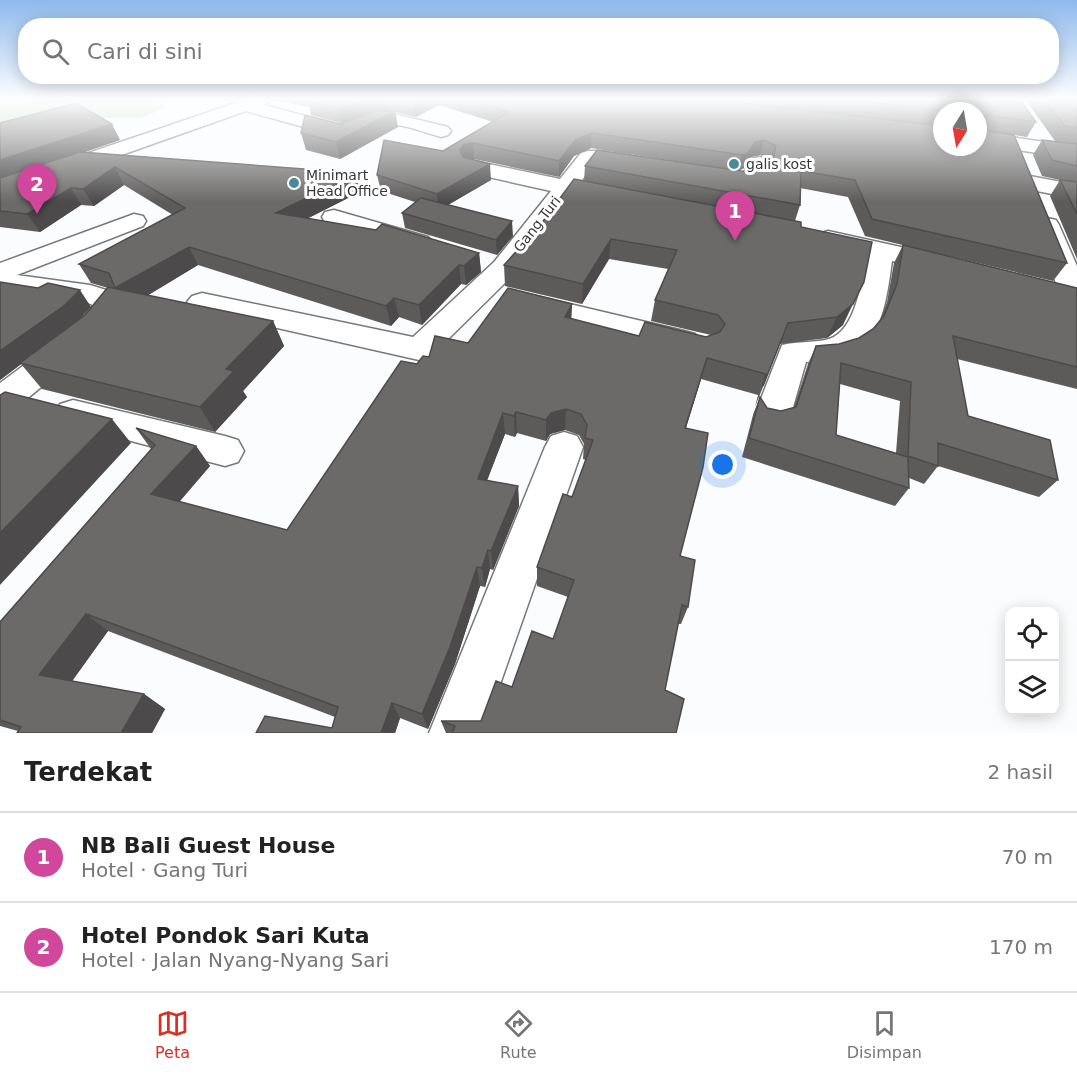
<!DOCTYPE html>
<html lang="id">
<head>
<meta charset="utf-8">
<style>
  body { margin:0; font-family:"DejaVu Sans",sans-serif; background:#f6f6f6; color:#222 }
  .controls { position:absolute; right:18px; bottom:18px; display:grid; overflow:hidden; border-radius:12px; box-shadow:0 3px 15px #0003 }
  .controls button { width:54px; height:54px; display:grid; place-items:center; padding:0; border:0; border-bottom:2px solid #e0e0e0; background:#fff; color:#222; font:30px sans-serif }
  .compass { position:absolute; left:933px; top:102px; width:54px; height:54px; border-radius:50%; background:#fff; box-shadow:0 3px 15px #0003; rotate:191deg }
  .you { position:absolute; left:723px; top:465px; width:21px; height:21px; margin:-15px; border:4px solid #fff; border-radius:50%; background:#1a73e8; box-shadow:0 0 0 9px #1a73e833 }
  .badge { display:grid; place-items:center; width:39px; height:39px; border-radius:50%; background:#d93025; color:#fff; font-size:20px; font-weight:700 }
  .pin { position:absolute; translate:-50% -50px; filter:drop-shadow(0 2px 3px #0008) }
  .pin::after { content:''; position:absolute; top:32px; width:21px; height:18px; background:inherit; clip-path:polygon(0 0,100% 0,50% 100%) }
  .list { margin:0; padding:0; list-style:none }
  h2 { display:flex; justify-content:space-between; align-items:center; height:78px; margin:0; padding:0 24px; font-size:26px }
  h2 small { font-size:20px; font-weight:400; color:#767676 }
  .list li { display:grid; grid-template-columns:39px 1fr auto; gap:18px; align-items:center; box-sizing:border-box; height:90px; padding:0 24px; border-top:2px solid #e0e0e0 }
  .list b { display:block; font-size:22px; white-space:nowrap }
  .list p { margin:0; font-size:20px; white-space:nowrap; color:#767676 }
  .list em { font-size:20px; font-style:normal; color:#767676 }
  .icon { flex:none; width:33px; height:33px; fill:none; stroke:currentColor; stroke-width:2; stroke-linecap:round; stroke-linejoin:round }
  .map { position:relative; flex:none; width:1077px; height:733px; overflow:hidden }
  .search { position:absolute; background:#fff; box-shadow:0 3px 15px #0003; left:18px; right:18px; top:18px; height:66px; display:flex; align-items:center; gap:15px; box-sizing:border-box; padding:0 21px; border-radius:24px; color:#767676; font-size:22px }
  .sheet { height:258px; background:#fff }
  nav { display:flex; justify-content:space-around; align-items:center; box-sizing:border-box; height:84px; border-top:2px solid #e0e0e0; background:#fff; font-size:16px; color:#767676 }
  nav a { display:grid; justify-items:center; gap:3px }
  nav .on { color:#d93025 }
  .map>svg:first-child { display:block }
  .green { fill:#bedaba }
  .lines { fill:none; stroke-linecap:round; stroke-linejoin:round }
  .street-casing { stroke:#76787a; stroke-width:3 }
  .street { fill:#fff; fill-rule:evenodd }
  .wall { fill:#5d5b5a; fill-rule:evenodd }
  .shaded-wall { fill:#4c4a4a }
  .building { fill:#6c6a69; stroke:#4c4a4a; stroke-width:1.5 }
  .poi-dot { fill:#488a9c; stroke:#fff; stroke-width:2 }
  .labels { text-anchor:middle; stroke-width:6; stroke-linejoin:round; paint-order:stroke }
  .far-poi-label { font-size:14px; fill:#383839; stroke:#fff; text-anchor:start }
  .far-street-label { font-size:14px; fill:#383839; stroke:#fff }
</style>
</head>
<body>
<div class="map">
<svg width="1077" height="733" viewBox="0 0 1077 733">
  <rect width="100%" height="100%" fill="#fafcfe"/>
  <path class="green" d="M0,99H153L167,107L141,118H78L0,140Z"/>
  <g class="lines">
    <defs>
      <path id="street" d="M247,99H273L264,105L343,126L367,117L390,113L448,127L451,131L448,135L441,137C422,132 399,121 379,125C367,129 357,136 343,138L246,111L0,198V183Z
        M978,132L1077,147V159L978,144Z
        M588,151H609L644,159L648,163L644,167C629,171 610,163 594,163L580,183L620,192L624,197L620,202L612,204L572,195L514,274L430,357L419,360L202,311L192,308L187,302L192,296L202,293L413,337L494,262L551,191L466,172L463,167L466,162L474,161L560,179L581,153Z
        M759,157L766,159L770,163L768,172L757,184L749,186L709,183L706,178L709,173L744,172L752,159Z
        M1030,176L1077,185V199L1022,188L1019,183L1022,178Z
        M334,210L428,237L432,242L428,247L419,250L325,222L322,217L325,212Z
        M134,214L143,216L146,221L143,226L17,275L90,285L119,294L125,307L101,338L12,411L0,415V383L79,324L95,306L86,302L0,289V263Z
        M1047,218L1056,220L1059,225L1077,266V309L1067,306L1062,300L1035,225L1038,220Z
        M828,231L951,258L955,264L951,270L941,272L892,261C884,322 877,360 806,362L791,414L786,424L773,427L760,424L755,414L782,345C798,341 816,343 829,339C856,331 862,279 867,255L819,244L815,239L819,234Z
        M527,294L684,331L695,334L700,341L695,348L684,351L517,309L512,303L517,297Z
        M73,400L225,436L238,440L244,451L238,462L225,466L60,422L55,413L60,404Z
        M564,432L577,436L583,447L483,733H429L545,447L551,436Z"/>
    </defs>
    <use href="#street" class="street-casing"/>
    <use href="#street" class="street"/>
  </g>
  <path class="wall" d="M274,99H709L942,147L978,111H942V126L714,99H1020L1036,122L1027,137L1014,135L1067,263L1053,281L865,236L848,197L800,188V205L795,221L801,227L843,325L827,338L780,344L755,407L758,395L701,379L686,428L680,556L688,607L681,624H678L665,690L676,733H446L441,721H481L553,639L568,597L537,586V567L572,497L586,460L583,459L584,444L579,435L565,430L550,434L546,441L517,433L515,437L505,434L487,480L518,486L519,506L493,570L490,569L485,587L480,586L455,664L428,729L400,718L395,733H256L332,728L335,717L108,631L72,681L144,694L165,709L152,733H17L18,731L0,726V622L151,449L136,428L196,446L210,466L179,502L287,530L417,364L429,357L572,304L571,319L639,336L706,337L711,335L651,321L655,300L668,269L609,259L582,304L505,286L504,265L584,181L585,166L748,172L763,168L770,161L760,155L751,157L744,168L738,171L591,148L574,156L559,177L474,159H470L491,180L448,205L513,236L497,255L405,228L402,213L415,202L381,191L377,175L443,151L493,122L439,105L416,117L395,112L398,127L340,159L306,150L301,133L341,123L311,115L309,107L275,100Z
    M1025,99H1077V259L1050,196L1060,180L1042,176L1033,155L1042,140L1063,142L1055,141Z
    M0,123L120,140L84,152L358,173L362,191L308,218L479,253L481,272L466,285L461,284L422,325L399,317L391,326L198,265L148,295L273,321L284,346L243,391L247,397L215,432L42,389L21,364L0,380V282L83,316L108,288L91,283L79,264L173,215L124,185L94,206L81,205L40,232L0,227Z
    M903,245L1077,288V389L957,359L968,416L1058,480L1039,497L938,466L924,484L909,478V488L895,506L742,457L753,415L760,397L767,408L781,411L794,407L808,364L816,346L839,344L859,338L873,329L880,321L887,302L894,263ZM840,384L900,401L896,453L836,435Z"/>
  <path class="shaded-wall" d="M374,99H388L390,111L343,124L340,109L364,101Z
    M422,99H438L439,105L416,117L414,103Z
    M395,111L398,127L340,159L336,142Z
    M112,124L120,140L0,181V160Z
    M592,133L591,148L574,156L559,177V161L575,140Z
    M764,140L760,155L751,157L744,168L738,171L742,155L755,142Z
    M473,143L474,159L466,160L461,166L460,150L464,144Z
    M490,164L491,180L439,210L437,194Z
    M115,167L124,185L94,206L83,189Z
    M358,173L362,191L283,231L276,213Z
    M71,188L81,205L40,232L27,214Z
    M512,221L513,236L497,255L496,240Z
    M611,239L609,259L582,304L583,284Z
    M189,247L198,265L127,308L115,288Z
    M479,253L481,272L466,285L464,266Z
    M459,265L461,284L422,325L419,305Z
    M80,290L91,307L77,322L0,380V351Z
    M394,298L399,317L391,326L386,306Z
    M572,304L571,325L565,317Z
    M853,304L843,325L827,338L837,317Z
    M273,321L284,346L243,391L247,397L215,432L200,407L226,369Z
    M707,358L701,379L679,449L685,428Z
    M566,409L565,430L550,434L546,441V420L551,413Z
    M516,412L517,433L515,437L514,416Z
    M503,413L505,434L480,499L478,479Z
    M112,419L131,443L0,585V533Z
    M196,446L210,466L168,515L151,494Z
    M518,486L519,506L493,570L491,551Z
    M488,550L490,569L485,587L482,568Z
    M477,567L480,586L455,664L428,729L422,714Z
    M86,614L108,631L65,691L39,675Z
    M144,694L165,709L152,733H121Z
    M392,703L400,718L395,733H381Z"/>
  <path class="building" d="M308,99H374L364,101L340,109L308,101Z
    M397,99H422L414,103Z
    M464,99H709L942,126V147H978V111H947L839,99H1020L1036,122L986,115L983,117L984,130L1014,135L1067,263L872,219L855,180L801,171L800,205L585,166L597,150L748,172L763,168L773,158L776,146L764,140L755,142L748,153L742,155L592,133L575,140L559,161L473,143L464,144L460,150L463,157L490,164L437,194L377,175L384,140L443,151L509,112Z
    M1043,99H1077V128L1065,126Z
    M76,103L112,124L0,160V123Z
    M376,111H395L336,142L301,133L305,115L340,124Z
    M1042,140L1077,144V166L1052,160Z
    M80,152L358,173L276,213L376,230L382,224L479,253L464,266L459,265L419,305L394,298L386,306L189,247L115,288L109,273L79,264L185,208L115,167L83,189L71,188L27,214L0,211V178Z
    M574,179L801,222V227L872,242L864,282L853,304L837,317L788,323L763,386L766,374L707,358L685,428L708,433L703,467L680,556L695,560L688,607L682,605L665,690L684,699L676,733H452L455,726L441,721H481L496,681L512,687L532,631L553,639L574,580L537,567L563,494L572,497L593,440L585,438L587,425L581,414L566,409L551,413L546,420L516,412L514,416L503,413L478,479L518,486L491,551L488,550L482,568L477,567L450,647L422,714L392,703L381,733H256L265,716L332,728L338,707L86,614L39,675L144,694L121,733H17L21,727L0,720V622L155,445L136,428L196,446L151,494L287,530L401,361L417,364L423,356L429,357L435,336L468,343L508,288L572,304L565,317L639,336L645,322L706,337L720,332L725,324L718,315L655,300L677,250L611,239L583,284L504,265L541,224Z
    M1060,180L1077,182V214Z
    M421,198L512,221L496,240L402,213Z
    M903,245L1077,288V367L953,336L968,416L1050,440L1058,480L938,443V466L908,456L911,382L841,363L836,435L908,457L909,488L749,438L760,397L767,408L781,411L796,407L816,346L839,344L859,338L873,329L884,316L897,284Z
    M0,282L38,288L48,283L80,290L65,305L0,351Z
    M108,287L273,321L226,369L234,371L200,407L20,363L85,315Z
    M5,392L112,419L0,533V395Z"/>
  <linearGradient id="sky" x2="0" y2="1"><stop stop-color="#8eb9ec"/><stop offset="0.49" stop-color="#fdfeff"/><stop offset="1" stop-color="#fdfeff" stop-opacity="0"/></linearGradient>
  <rect width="1077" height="202" fill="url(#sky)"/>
  <g class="poi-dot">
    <circle cx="734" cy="164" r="6"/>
    <circle cx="294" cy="183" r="6"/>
  </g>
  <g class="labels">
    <g class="far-poi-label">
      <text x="746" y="169">galis kost</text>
      <text x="306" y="180">Minimart<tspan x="306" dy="16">Head Office</tspan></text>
    </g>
    <g class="far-street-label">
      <text transform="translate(537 224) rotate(-52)" y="5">Gang Turi</text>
    </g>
  </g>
</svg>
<div class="controls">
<button><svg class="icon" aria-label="locate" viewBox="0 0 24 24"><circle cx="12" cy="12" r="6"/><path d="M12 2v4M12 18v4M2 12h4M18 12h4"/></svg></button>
<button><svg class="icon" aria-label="layers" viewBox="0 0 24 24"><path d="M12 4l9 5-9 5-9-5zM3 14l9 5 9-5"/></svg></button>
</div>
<svg class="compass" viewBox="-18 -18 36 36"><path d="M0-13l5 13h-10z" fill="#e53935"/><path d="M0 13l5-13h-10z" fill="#767676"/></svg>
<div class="you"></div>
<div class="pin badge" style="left:735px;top:241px;background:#d1479c">1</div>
<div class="pin badge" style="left:37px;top:214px;background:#d1479c">2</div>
<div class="search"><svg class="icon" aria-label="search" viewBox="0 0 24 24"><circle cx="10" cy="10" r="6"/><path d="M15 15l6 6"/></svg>Cari di sini</div>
</div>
<section class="sheet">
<h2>Terdekat<small>2 hasil</small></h2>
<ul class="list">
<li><span class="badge" style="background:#d1479c">1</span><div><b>NB Bali Guest House</b><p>Hotel · Gang Turi</p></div><em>70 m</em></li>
<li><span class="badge" style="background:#d1479c">2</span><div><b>Hotel Pondok Sari Kuta</b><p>Hotel · Jalan Nyang-Nyang Sari</p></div><em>170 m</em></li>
</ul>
</section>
<nav>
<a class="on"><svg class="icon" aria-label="map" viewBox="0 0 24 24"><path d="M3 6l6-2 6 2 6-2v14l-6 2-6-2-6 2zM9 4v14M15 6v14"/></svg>Peta</a>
<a><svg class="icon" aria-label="directions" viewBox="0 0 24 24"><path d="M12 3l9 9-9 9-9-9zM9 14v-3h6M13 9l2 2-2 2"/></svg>Rute</a>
<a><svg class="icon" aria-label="saved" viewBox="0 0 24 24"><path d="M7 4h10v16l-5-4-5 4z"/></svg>Disimpan</a>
</nav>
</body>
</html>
